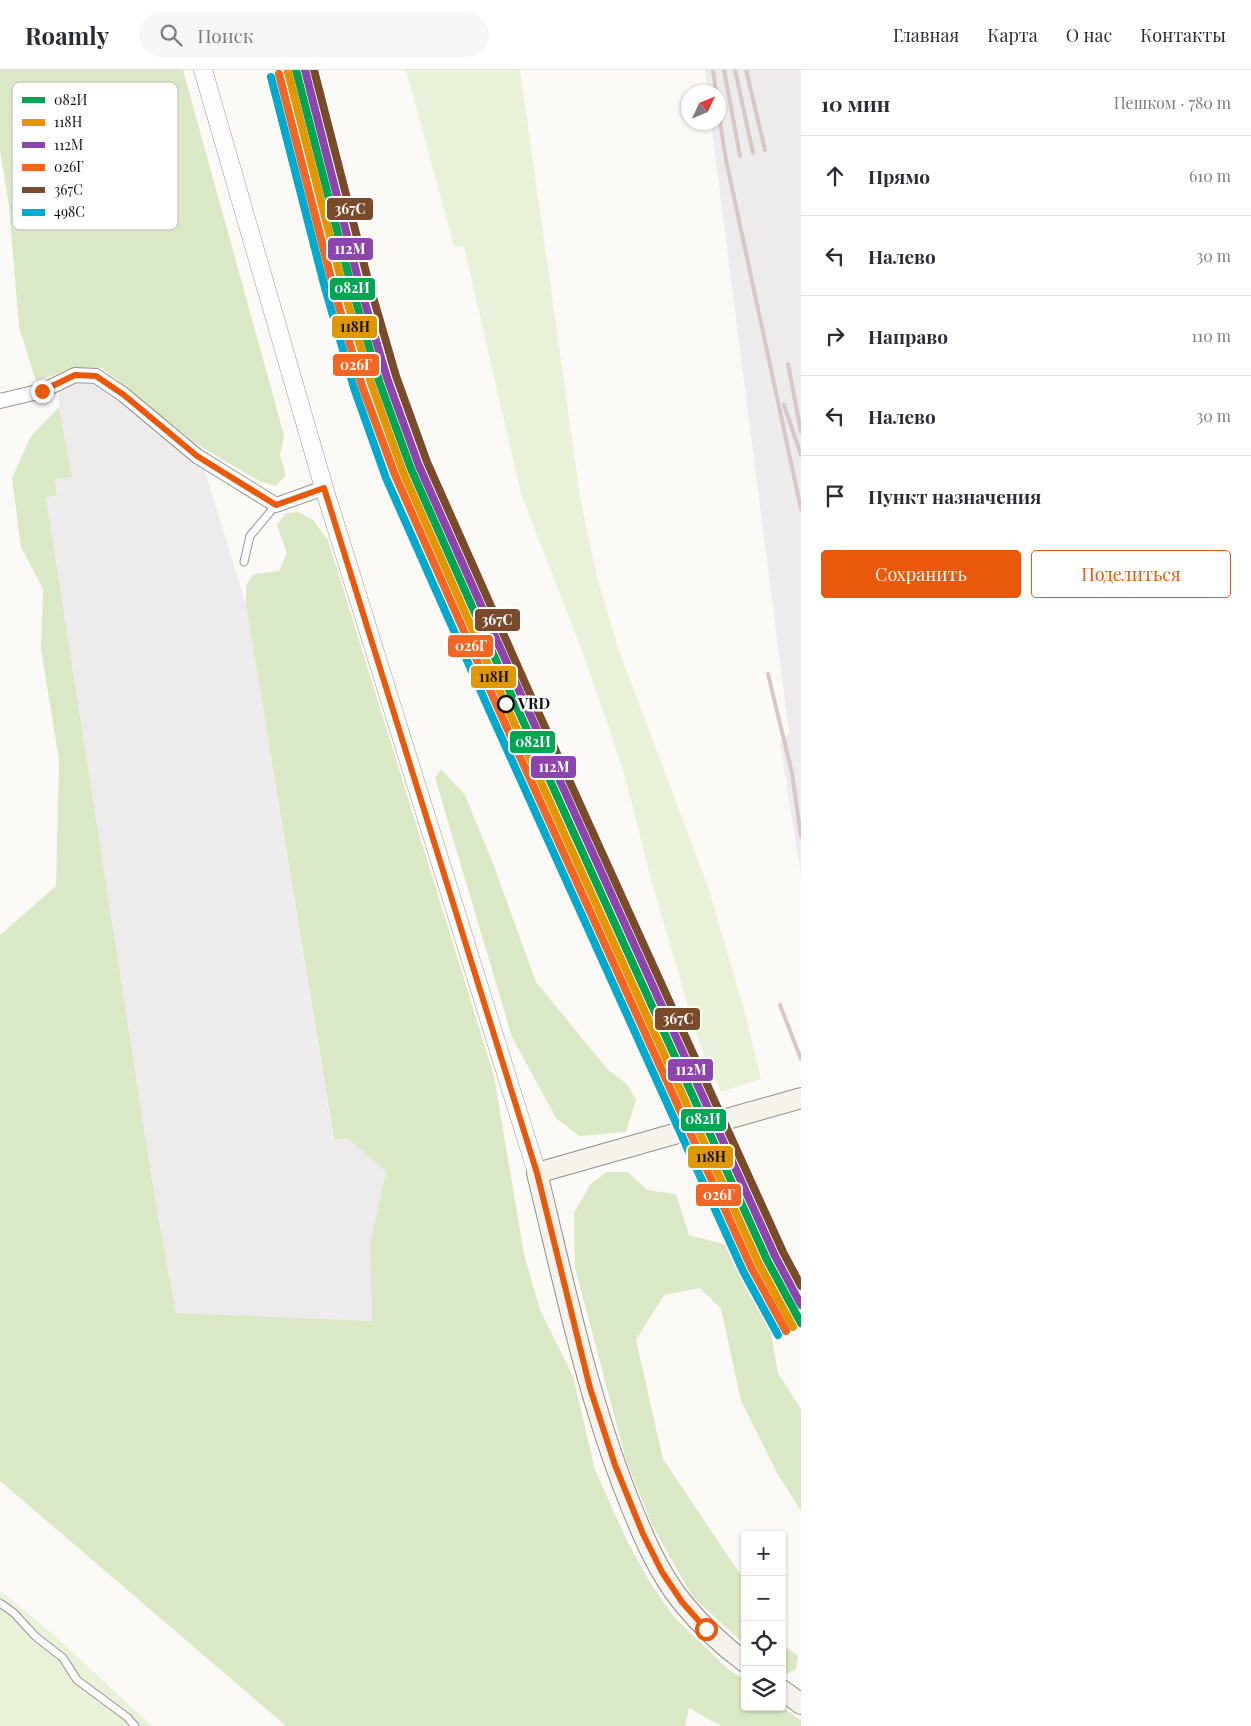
<!DOCTYPE html>
<html lang="ru">
<head>
<meta charset="utf-8">
<style>
  body { margin:0; font-family:"Playfair Display",serif; background:#f7f7f7; color:#2b2b33 }
  .controls { position:absolute; right:15px; bottom:15px; display:grid; overflow:hidden; border-radius:5px; box-shadow:0 1px 4px #0004 }
  .controls button { width:45px; height:45px; display:grid; place-items:center; padding:0; border:0; border-bottom:1px solid #e1e1e2; background:#fff; color:#2b2b33; font:25px sans-serif }
  .compass { position:absolute; left:681px; top:15px; width:45px; height:45px; border-radius:50%; background:#fff; box-shadow:0 1px 4px #0004; rotate:46deg }
  .stop { position:absolute; width:15px; height:15px; margin:-11px; border:4px solid #ea580c; border-radius:50%; background:#fff }
  .stop.end { background:#ea580c; border-color:#fff; box-shadow:0 1px 5px #0008 }
  .list { margin:0; padding:0; list-style:none }
  h2 { display:flex; justify-content:space-between; align-items:center; height:65px; margin:0; padding:0 20px; font-size:21px }
  h2 small { font-size:16px; font-weight:400; color:#7c7c81 }
  .list li { display:grid; grid-template-columns:32px 1fr auto; gap:15px; align-items:center; box-sizing:border-box; height:80px; padding:0 20px; border-top:1px solid #e1e1e2 }
  .list b { display:block; font-size:19px; white-space:nowrap }
  .list em { font-size:16px; font-style:normal; color:#7c7c81 }
  .actions { display:flex; gap:10px; padding:15px 20px }
  .actions a { flex:1; padding:11px 0; border:1px solid #ea580c; border-radius:5px; text-align:center; font-size:18px; color:#ea580c }
  .actions .main { background:#ea580c; color:#fff }
  .icon { flex:none; width:28px; height:28px; fill:none; stroke:currentColor; stroke-width:2; stroke-linecap:round; stroke-linejoin:round }
  .map { position:relative; flex:none; width:801px; height:1656px; overflow:hidden }
  header { display:flex; align-items:center; gap:30px; box-sizing:border-box; height:70px; padding:0 25px; background:#fff; border-bottom:1px solid #e1e1e2 }
  header strong { font-size:24px }
  nav { display:flex; gap:28px; margin-inline-start:auto; font-size:18px }
  .search { width:350px; height:45px; background:#f7f7f7; display:flex; align-items:center; gap:12px; box-sizing:border-box; padding:0 18px; border-radius:28px; color:#7c7c81; font-size:19px }
  main { display:flex }
  aside { flex:1; background:#fff }
  .map>svg:first-child { display:block }
  .industrial { fill:#eeebed }
  .green { fill:#e9f1d8 }
  .forest { fill:#dae8c6 }
  .lines { fill:none; stroke-linecap:round; stroke-linejoin:round }
  .service-casing { stroke:#969594; stroke-width:9 }
  .minor-casing { stroke:#969594; stroke-width:16 }
  .tertiary-casing { stroke:#969594; stroke-width:19 }
  .secondary-casing { stroke:#8d8c8b; stroke-width:22 }
  .service { stroke:#fffefe; stroke-width:7 }
  .minor { stroke:#fffefe; stroke-width:14 }
  .tertiary { stroke:#fffefe; stroke-width:18 }
  .secondary { stroke:#f5f3ec; stroke-width:20 }
  .rail { stroke:#d8c7c9; stroke-width:4 }
  .rail-1-casing { stroke:#fff; stroke-width:11 }
  .rail-2-casing { stroke:#fff; stroke-width:11 }
  .rail-3-casing { stroke:#fff; stroke-width:11 }
  .rail-4-casing { stroke:#fff; stroke-width:11 }
  .rail-5-casing { stroke:#fff; stroke-width:11 }
  .rail-6-casing { stroke:#fff; stroke-width:11 }
  .rail-1 { stroke:#00a651; stroke-width:8 }
  .rail-2 { stroke:#e09702; stroke-width:8 }
  .rail-3 { stroke:#8e44ad; stroke-width:8 }
  .rail-4 { stroke:#f26522; stroke-width:8 }
  .rail-5 { stroke:#7a4b2a; stroke-width:8 }
  .rail-6 { stroke:#00a9ce; stroke-width:8 }
  .route { stroke:#ea580c; stroke-width:6 }
  .stop-dot { fill:#fff; stroke:#101010; stroke-width:2.5 }
  .labels { text-anchor:middle; stroke-width:5; stroke-linejoin:round; paint-order:stroke }
  .stop-label { font-size:15px; font-weight:bold; fill:#101010; stroke:#fff; text-anchor:start }
  .key { fill:#fff; stroke:#b7b7b7; stroke-width:1 }
  .key-label { font-size:14px; fill:#101010 }
  .line-badge { stroke:#fff; stroke-width:2 }
  .badge-label { font-size:14px; text-anchor:middle; font-weight:bold; fill:#fff }
  .pale-badge-label { font-size:14px; text-anchor:middle; font-weight:bold; fill:#111 }
</style>
</head>
<body>
<header>
<strong>Roamly</strong>
<div class="search"><svg class="icon" aria-label="search" viewBox="0 0 24 24"><circle cx="10" cy="10" r="6"/><path d="M15 15l6 6"/></svg>Поиск</div>
<nav><a>Главная</a><a>Карта</a><a>О нас</a><a>Контакты</a></nav>
</header>
<main>
<div class="map">
<svg width="801" height="1656" viewBox="0 0 801 1656">
  <rect width="100%" height="100%" fill="#fcfaf7"/>
  <path class="industrial" d="M705,0H801V806L780,673L789,663L711,53L718,52V22H708Z
    M77,310L96,311L205,401L246,535L333,1069L348,1067L386,1102L370,1173L372,1252L176,1243L155,1129L46,427L57,426L55,410L72,407L59,337V318Z"/>
  <path class="green" d="M406,0H520L581,432L597,507L618,578L708,817L745,943L761,1009L721,1022L701,978L685,926L651,809L625,707L609,658L578,570L521,424L464,177L454,176Z
    M0,1520L56,1567L152,1656H0Z"/>
  <path class="forest" d="M0,0H183L284,365L280,386L286,405L276,416L259,411L195,373L102,298L61,303L36,311L19,257L9,136L0,80Z
    M59,337L72,407L55,410L57,426L46,427L155,1129L176,1243L372,1251L370,1173L386,1102L348,1068L334,1070L246,535V516L253,504L279,501L287,483L277,455L286,443L298,442L313,450L328,470L494,1006L524,1184L540,1240L573,1306L595,1400L628,1473L651,1514L674,1547L728,1599L745,1610V1637H782L801,1650V1656H721L689,1638L685,1656H286L0,1411V865L56,816L59,690L41,579L43,519L21,477L12,408L31,366Z
    M441,699L465,725L494,796L536,912L608,1000L627,1014L636,1030L626,1062L579,1066L556,1048L512,967L435,708Z
    M606,1102H628L647,1120L676,1124L689,1165L727,1175L770,1257L778,1303L801,1339V1441L777,1403L741,1331L721,1239L700,1218L664,1225L636,1270L663,1389L742,1507L745,1515V1575L692,1526L652,1455L626,1390L575,1198L574,1143L590,1115Z
    M782,1574L798,1586L796,1599L785,1605L782,1603Z"/>
  <g class="lines">
    <defs>
      <path id="service" d="M244,492L250,466L276,435
        M0,1533L14,1543L35,1566L63,1588L77,1610L127,1647L135,1656"/>
      <path id="minor" d="M0,331L42,321L75,305L96,306L124,325L197,386L276,435L324,418"/>
      <path id="tertiary" d="M203,0L324,418L537,1103"/>
      <path id="secondary" d="M745,1592C722,1575 700,1554 682,1532C658,1502 643,1466 629,1431C587,1326 564,1213 537,1103L801,1028
        M782,1620L801,1634"/>
    </defs>
    <use href="#service" class="service-casing"/>
    <use href="#minor" class="minor-casing"/>
    <use href="#tertiary" class="tertiary-casing"/>
    <use href="#secondary" class="secondary-casing"/>
    <use href="#service" class="service"/>
    <use href="#minor" class="minor"/>
    <use href="#tertiary" class="tertiary"/>
    <use href="#secondary" class="secondary"/>
    <path class="rail" d="M713,0L716,22
      M724,0L740,86
      M735,0L753,83
      M746,0L765,80
      M718,40L726,90L801,439
      M788,294L801,362
      M784,335L801,385
      M768,604L792,703L801,767
      M780,935L801,989"/>
    <defs>
      <path id="rail-1" d="M296,0L350,211L379,311L411,399L514,631L767,1190L801,1253"/>
      <path id="rail-2" d="M288,2L342,213L371,313L403,402L506,635L759,1194L793,1257"/>
      <path id="rail-3" d="M305,0L358,209L387,308L419,396L522,627L775,1186L801,1235"/>
      <path id="rail-4" d="M279,4L333,216L362,316L395,405L498,638L751,1197L786,1261"/>
      <path id="rail-5" d="M314,0L367,206L396,306L427,392L530,624L783,1182L801,1216"/>
      <path id="rail-6" d="M271,7L325,218L354,318L386,408L490,642L743,1201L778,1265"/>
    </defs>
    <use href="#rail-1" class="rail-1-casing"/>
    <use href="#rail-2" class="rail-2-casing"/>
    <use href="#rail-3" class="rail-3-casing"/>
    <use href="#rail-4" class="rail-4-casing"/>
    <use href="#rail-5" class="rail-5-casing"/>
    <use href="#rail-6" class="rail-6-casing"/>
    <use href="#rail-1" class="rail-1"/>
    <use href="#rail-2" class="rail-2"/>
    <use href="#rail-3" class="rail-3"/>
    <use href="#rail-4" class="rail-4"/>
    <use href="#rail-5" class="rail-5"/>
    <use href="#rail-6" class="rail-6"/>
  </g>
  <g class="lines">
    <path class="route" d="M42,321L75,305L96,306L124,325L197,386L276,435L324,418L537,1103L590,1318L615,1395L643,1464L662,1502L682,1532L706,1559"/>
  </g>
  <circle class="stop-dot" cx="506" cy="634" r="8"/>
  <g class="labels">
    <g class="stop-label">
      <text x="518" y="639">VRD</text>
    </g>
  </g>
  <rect x="12" y="12" width="166" height="148" rx="8" class="key"/>
  <rect x="22" y="27" width="23" height="6" fill="#00a651"/>
  <rect x="22" y="49" width="23" height="7" fill="#e09702"/>
  <rect x="22" y="72" width="23" height="6" fill="#8e44ad"/>
  <rect x="22" y="94" width="23" height="7" fill="#f26522"/>
  <rect x="22" y="117" width="23" height="6" fill="#7a4b2a"/>
  <rect x="22" y="139" width="23" height="7" fill="#00a9ce"/>
  <g class="key-label">
    <text x="54" y="35">082И</text>
    <text x="54" y="57">118Н</text>
    <text x="54" y="80">112М</text>
    <text x="54" y="102">026Г</text>
    <text x="54" y="125">367С</text>
    <text x="54" y="147">498С</text>
  </g>
  <g class="line-badge">
    <rect x="326" y="127" width="48" height="24" rx="5" fill="#7a4b2a"/>
    <rect x="327" y="167" width="47" height="24" rx="5" fill="#8e44ad"/>
    <rect x="329" y="207" width="47" height="24" rx="5" fill="#00a651"/>
    <rect x="331" y="245" width="47" height="24" rx="5" fill="#e09702"/>
    <rect x="332" y="283" width="48" height="24" rx="5" fill="#f26522"/>
    <rect x="474" y="538" width="47" height="24" rx="5" fill="#7a4b2a"/>
    <rect x="447" y="564" width="47" height="24" rx="5" fill="#f26522"/>
    <rect x="470" y="595" width="47" height="24" rx="5" fill="#e09702"/>
    <rect x="509" y="660" width="47" height="24" rx="5" fill="#00a651"/>
    <rect x="530" y="685" width="47" height="24" rx="5" fill="#8e44ad"/>
    <rect x="654" y="937" width="47" height="24" rx="5" fill="#7a4b2a"/>
    <rect x="667" y="988" width="47" height="24" rx="5" fill="#8e44ad"/>
    <rect x="680" y="1038" width="47" height="24" rx="5" fill="#00a651"/>
    <rect x="687" y="1075" width="47" height="24" rx="5" fill="#e09702"/>
    <rect x="695" y="1113" width="47" height="24" rx="5" fill="#f26522"/>
  </g>
  <g class="badge-label">
    <text x="350" y="144">367С</text>
    <text x="350" y="184">112М</text>
    <text x="352" y="223">082И</text>
    <text x="356" y="300">026Г</text>
    <text x="497" y="555">367С</text>
    <text x="471" y="581">026Г</text>
    <text x="533" y="677">082И</text>
    <text x="554" y="702">112М</text>
    <text x="678" y="954">367С</text>
    <text x="691" y="1005">112М</text>
    <text x="703" y="1054">082И</text>
    <text x="719" y="1130">026Г</text>
  </g>
  <g class="pale-badge-label">
    <text x="355" y="262">118Н</text>
    <text x="494" y="612">118Н</text>
    <text x="711" y="1092">118Н</text>
  </g>
</svg>
<div class="controls">
<button>+</button>
<button>−</button>
<button><svg class="icon" aria-label="locate" viewBox="0 0 24 24"><circle cx="12" cy="12" r="6"/><path d="M12 2v4M12 18v4M2 12h4M18 12h4"/></svg></button>
<button><svg class="icon" aria-label="layers" viewBox="0 0 24 24"><path d="M12 4l9 5-9 5-9-5zM3 14l9 5 9-5"/></svg></button>
</div>
<svg class="compass" viewBox="-18 -18 36 36"><path d="M0-13l5 13h-10z" fill="#e53935"/><path d="M0 13l5-13h-10z" fill="#7c7c81"/></svg>
<div class="stop" style="left:706px;top:1559px"></div>
<div class="stop end" style="left:42px;top:321px"></div>
</div>
<aside>
<h2>10 мин<small>Пешком · 780 m</small></h2>
<ul class="list">
<li><svg class="icon" aria-label="ahead" viewBox="0 0 24 24"><path d="M12 20V5M6 11l6-6 6 6"/></svg><div><b>Прямо</b></div><em>610 m</em></li>
<li><svg class="icon" aria-label="left" viewBox="0 0 24 24"><path d="M17 20v-9H6M10 6l-5 5 5 5"/></svg><div><b>Налево</b></div><em>30 m</em></li>
<li><svg class="icon" aria-label="right" viewBox="0 0 24 24"><path d="M7 20v-9h11M14 6l5 5-5 5"/></svg><div><b>Направо</b></div><em>110 m</em></li>
<li><svg class="icon" aria-label="left" viewBox="0 0 24 24"><path d="M17 20v-9H6M10 6l-5 5 5 5"/></svg><div><b>Налево</b></div><em>30 m</em></li>
<li><svg class="icon" aria-label="arrive" viewBox="0 0 24 24"><path d="M6 21V4h12l-3 4 3 4H6"/></svg><div><b>Пункт назначения</b></div></li>
</ul>
<div class="actions"><a class="main">Сохранить</a><a>Поделиться</a></div>
</aside>
</main>
</body>
</html>
